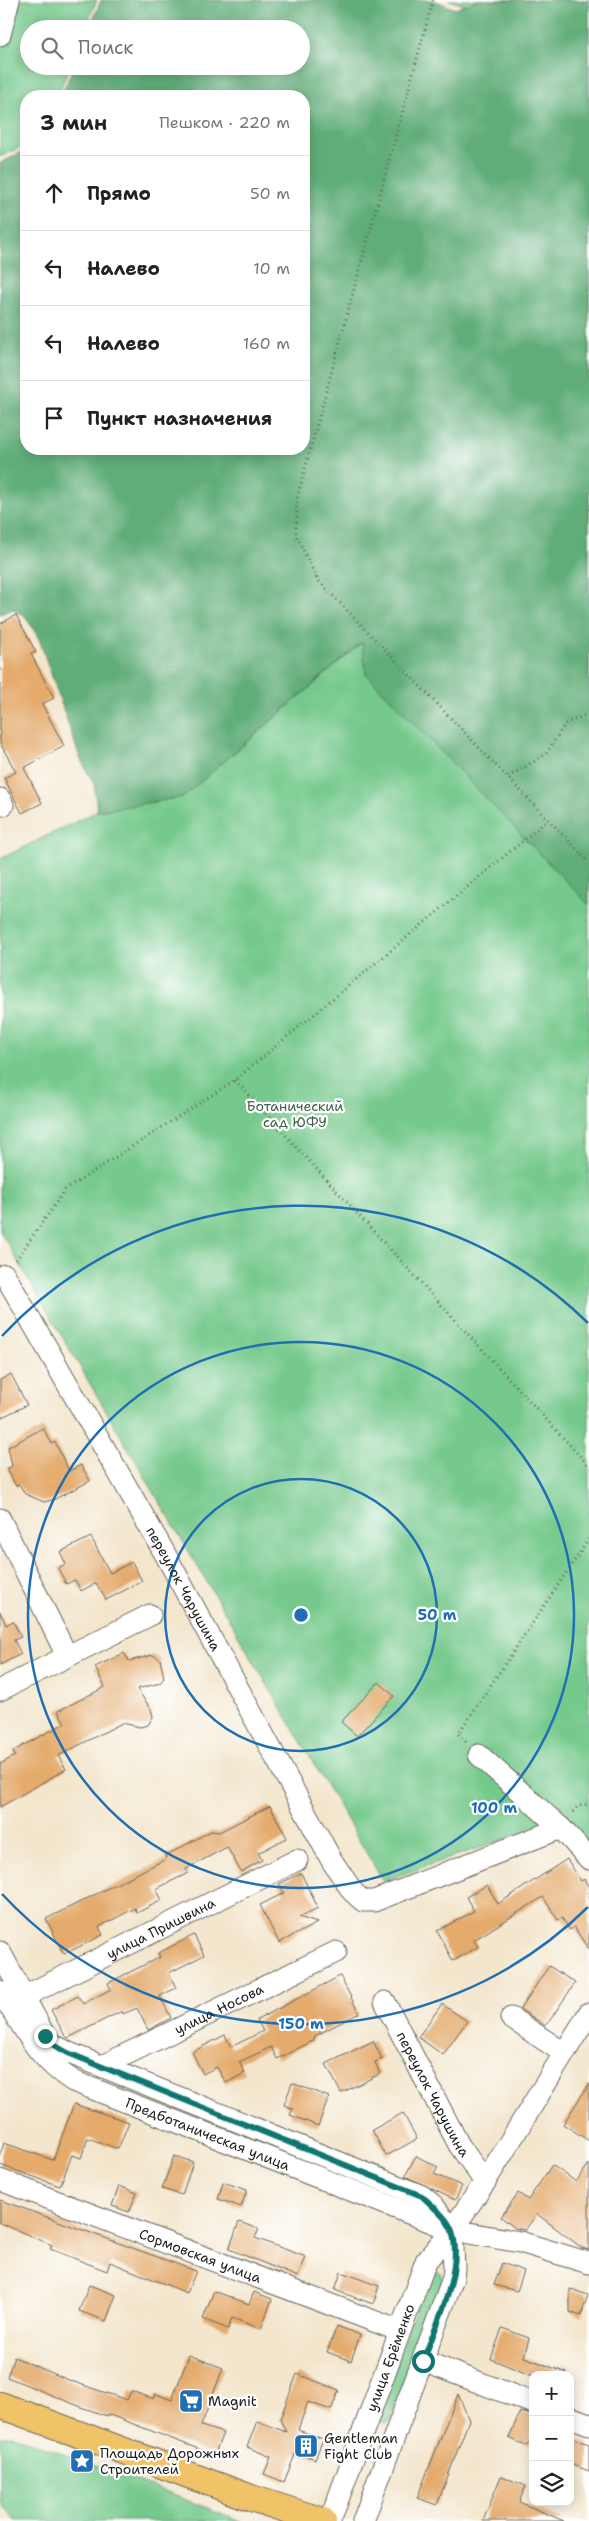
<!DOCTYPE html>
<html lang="ru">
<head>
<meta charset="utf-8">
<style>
  body { margin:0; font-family:"Shantell Sans",sans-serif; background:#f6f6f6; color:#222 }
  .controls { position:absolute; right:15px; bottom:15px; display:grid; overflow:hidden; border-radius:10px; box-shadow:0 2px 12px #0003 }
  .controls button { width:45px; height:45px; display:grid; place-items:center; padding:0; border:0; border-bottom:1px solid #e0e0e0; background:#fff; color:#222; font:25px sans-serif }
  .stop { position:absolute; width:15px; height:15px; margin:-11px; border:4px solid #0f766e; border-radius:50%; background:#fff }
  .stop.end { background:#0f766e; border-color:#fff; box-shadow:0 1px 5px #0008 }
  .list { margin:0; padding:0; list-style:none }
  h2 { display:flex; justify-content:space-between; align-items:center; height:65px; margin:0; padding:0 20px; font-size:21px }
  h2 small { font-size:16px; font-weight:400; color:#767676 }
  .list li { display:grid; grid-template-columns:32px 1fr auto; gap:15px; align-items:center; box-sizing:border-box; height:75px; padding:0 20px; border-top:1px solid #e0e0e0 }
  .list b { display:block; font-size:19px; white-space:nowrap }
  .list em { font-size:16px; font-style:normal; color:#767676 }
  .icon { flex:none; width:28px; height:28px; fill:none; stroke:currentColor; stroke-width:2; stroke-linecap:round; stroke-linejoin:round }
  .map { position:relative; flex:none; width:589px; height:2521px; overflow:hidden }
  .search { position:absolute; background:#fff; box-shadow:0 2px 12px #0003; left:20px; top:20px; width:290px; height:55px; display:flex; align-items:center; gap:12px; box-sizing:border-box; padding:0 18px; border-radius:28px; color:#767676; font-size:19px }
  .panel { position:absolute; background:#fff; box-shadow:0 2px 12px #0003; left:20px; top:90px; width:290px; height:365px; border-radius:20px }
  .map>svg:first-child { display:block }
  .green { fill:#76c98c; stroke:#497254 }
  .forest { fill:#60ad78; stroke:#3e644a }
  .building { fill:#e4ab6d }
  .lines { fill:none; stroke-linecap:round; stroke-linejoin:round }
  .minor-casing { stroke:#67635a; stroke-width:23 }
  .major-casing { stroke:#67635a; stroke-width:28 }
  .path { stroke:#67635a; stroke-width:3; stroke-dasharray:1 4; stroke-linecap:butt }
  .minor { stroke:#fff; stroke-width:21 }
  .major { stroke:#f0c369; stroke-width:26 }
  .route { stroke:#0f766e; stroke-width:6 }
  .ring { fill:none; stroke:#1f6fb2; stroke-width:2.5 }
  .labels { text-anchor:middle; stroke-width:4.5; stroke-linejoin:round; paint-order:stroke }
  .park-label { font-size:14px; fill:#406149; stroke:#fff }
  .street-label { font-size:14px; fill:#1c1c1c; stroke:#fff }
  .poi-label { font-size:14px; fill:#1c1c1c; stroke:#fff; text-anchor:start }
  .centre { fill:#1f6fb2; stroke:#fff; stroke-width:2.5 }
  .ring-label { font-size:15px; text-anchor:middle; font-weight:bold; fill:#1f6fb2; stroke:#fff; stroke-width:4.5; stroke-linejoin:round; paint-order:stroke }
</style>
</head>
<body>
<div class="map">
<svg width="589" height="2521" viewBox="0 0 589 2521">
  <rect width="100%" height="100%" fill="#fff"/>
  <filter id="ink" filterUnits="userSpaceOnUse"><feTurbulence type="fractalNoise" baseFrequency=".02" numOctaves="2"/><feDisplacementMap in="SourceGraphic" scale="10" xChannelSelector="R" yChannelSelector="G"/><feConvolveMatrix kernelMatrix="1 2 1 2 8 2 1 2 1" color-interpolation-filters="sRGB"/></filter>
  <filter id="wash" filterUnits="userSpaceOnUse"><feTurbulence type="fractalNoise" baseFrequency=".0096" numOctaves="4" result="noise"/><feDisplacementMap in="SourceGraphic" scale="20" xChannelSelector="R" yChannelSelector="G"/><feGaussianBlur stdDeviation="1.12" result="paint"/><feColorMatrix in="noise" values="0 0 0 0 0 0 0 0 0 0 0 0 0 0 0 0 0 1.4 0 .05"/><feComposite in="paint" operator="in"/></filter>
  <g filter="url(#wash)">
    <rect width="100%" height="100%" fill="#f3e6cd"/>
    <path class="green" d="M0,0H97L85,29H29V66H70L57,96H26V144L0,157Z
      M448,0H589V1846L546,1825L383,1881L0,1231V859L97,811L183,797L363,642L456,9L464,5Z
      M435,2271L441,2273L443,2279L389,2421L385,2424L378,2422L376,2416L429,2274Z
      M13,2435L242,2521H15L0,2502V2437Z"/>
    <path class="forest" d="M101,0H433L456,9L477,0H589V905L366,674L362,642L183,797L97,811L94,784L80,758L39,639L26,617L13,609L0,614V163L26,150V449H304V96H61L74,66H301V29H89Z"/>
    <g id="blocks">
      <path class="building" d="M16,615L36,652L31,654L54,698L42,704L64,746L24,768L42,803L22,813L4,778L16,772L0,743V624Z
        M11,1374L27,1405L0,1418V1380Z
        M43,1428L52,1444L55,1442L69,1471L81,1465L90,1481L55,1499L44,1502L25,1494L19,1484L16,1486L7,1469L12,1466L8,1447Z
        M91,1537L110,1573L132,1562L142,1581L106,1600L96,1583L81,1591L75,1580L66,1584L58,1568L66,1564L60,1552Z
        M0,1612L6,1625L13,1621L21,1637L14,1640L21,1654L0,1665Z
        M124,1653L129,1661L153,1655L160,1659L164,1678L160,1683L137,1689L151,1709L153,1717L148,1725L140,1727L122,1723L58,1756L66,1769L0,1807V1764L15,1756L13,1751L65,1723L58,1711L105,1687L95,1667Z
        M379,1682L394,1696L357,1736L341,1722Z
        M270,1806L287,1838L258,1853L262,1860L241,1872L227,1847L186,1869L188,1873L156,1889L162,1900L137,1913L135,1908L99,1927L103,1935L64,1954L46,1919L166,1859L165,1856L211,1831L219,1832Z
        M567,1859L581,1881L584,1879L589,1887V1950L574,1927L570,1930L562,1918L558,1920L543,1897L474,1940L478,1947L453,1961L437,1931L474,1911L466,1897L487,1885L498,1904Z
        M301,1873L318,1908L299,1917L317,1923L279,1943L260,1905L284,1893L279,1884Z
        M194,1935L204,1955L169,1973L176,1988L160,1996L171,2018L148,2030L137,2008L123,2014L122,2011L68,2038L64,2034L51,2010L78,1996L83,2004L111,1989L108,1983L160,1957L158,1953Z
        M549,1966L575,1983L546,2026L520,2009Z
        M340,1976L359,2013L315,2036L313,2041L277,2059L271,2047L239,2062L245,2073L226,2083L217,2067L203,2074L192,2052L225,2035L231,2047L263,2031L257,2020Z
        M442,2004L467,2021L443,2055L418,2037Z
        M373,2041L382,2059L375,2062L380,2074L341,2093L326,2064Z
        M292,2083L329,2097L318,2126L290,2115L293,2109L284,2105Z
        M589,2084V2141L563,2124Z
        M74,2104L129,2122L118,2149L88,2138L81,2158L72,2155L60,2186L0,2165V2154L4,2143L53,2160Z
        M403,2113L417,2139L386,2156L372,2130Z
        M174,2156L193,2162L182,2195L162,2189Z
        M416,2156L438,2167L434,2174L462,2186L455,2200L405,2176Z
        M589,2164V2250L582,2248L537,2214L525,2230L515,2228L501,2217L518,2193L528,2200L552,2165L576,2182Z
        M223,2182L247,2190L241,2207L218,2199Z
        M119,2186L137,2193L129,2212L112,2206Z
        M0,2200L196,2271L187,2293L110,2262L107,2271L50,2249L52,2245L0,2223Z
        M239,2222L259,2229L255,2238L306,2257L298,2277L229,2249Z
        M502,2263L524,2271L517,2291L494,2285Z
        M341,2272L379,2286L373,2304L335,2290Z
        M89,2285L116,2295L106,2321L79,2311Z
        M570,2289L588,2295L581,2316L570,2312Z
        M214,2291L249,2304L254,2292L272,2299L261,2329L232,2318L228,2329L203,2319Z
        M337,2326L360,2335L351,2361L327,2352Z
        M502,2328L529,2338L524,2357L567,2373V2375H530L491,2359Z
        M189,2355L223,2368L201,2426L223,2433L215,2453H209L107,2414V2416L81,2407L7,2377L14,2357L71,2381L127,2400L131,2391L154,2399L156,2394L172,2400Z
        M297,2374L339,2390L331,2410L308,2402L298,2430L323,2439L315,2459L296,2452L284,2482L264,2474L271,2457L247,2447L257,2421L286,2432L280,2419Z
        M458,2394L469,2420L437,2505L417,2498Z
        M520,2412L533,2415V2434L528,2446L509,2438Z
        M570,2437L589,2444V2471L570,2464Z
        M501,2476L526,2486L519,2502L564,2521H483Z"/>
    </g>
  </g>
  <g filter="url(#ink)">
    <use href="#blocks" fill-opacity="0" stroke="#67635a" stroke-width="1"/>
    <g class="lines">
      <defs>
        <g id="minor">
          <path d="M0,35L9,0"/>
          <path d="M0,799L3,805"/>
          <path id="s1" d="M5,1275L164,1552L332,1861L353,1892L363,1901H374L561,1828"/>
          <path d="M0,1519L67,1656"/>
          <path d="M0,1690L150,1615"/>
          <path d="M479,1755L561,1828L589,1859"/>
          <path d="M0,1952L45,2036L52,2044L69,2053L422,2196L434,2206L449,2227"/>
          <path id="s2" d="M0,1992C24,2026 35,2057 73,2081L452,2230L520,2242L589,2263"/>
          <path id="s3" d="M23,1997L297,1860"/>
          <path id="s4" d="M385,2002L459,2145L485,2182"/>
          <path d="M511,2018L564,2053"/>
          <path id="s5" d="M102,2066L336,1952"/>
          <path id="s6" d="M0,2180L400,2331"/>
          <path d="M423,2361L533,2403"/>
          <path d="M570,2417L589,2424"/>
          <path id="s7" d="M330,2521L426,2261L452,2230L485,2182L589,2013"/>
          <path d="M363,2521L453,2278L454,2267L452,2230"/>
        </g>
        <path id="major" d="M0,2405L251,2498L323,2521"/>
      </defs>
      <use href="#minor" class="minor-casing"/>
      <use href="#major" class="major-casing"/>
      <path class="path" d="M433,0L297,498L296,535L317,579L589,862
        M508,777L546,754L565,724L589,713
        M235,1080L589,1466
        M16,1260L65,1190L235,1080L548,820
        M466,1742L458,1734L589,1539
        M573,1812L578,1806L589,1804"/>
      <use href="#minor" class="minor"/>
      <use href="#major" class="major"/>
    </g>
  </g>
  <g class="lines" filter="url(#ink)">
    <path class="route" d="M45,2036L52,2044L68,2053L422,2196C431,2205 448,2218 452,2231C464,2269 436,2325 423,2361"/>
  </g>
  <g class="ring">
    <circle cx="301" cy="1615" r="136"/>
    <circle cx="301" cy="1615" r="273"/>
    <path d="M588 1907A409 409 0 0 1 2 1894M2 1336A409 409 0 0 1 588 1323"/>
  </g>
  <defs>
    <symbol id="supermarket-square" viewBox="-11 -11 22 22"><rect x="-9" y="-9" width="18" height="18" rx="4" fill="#1f6fb2" stroke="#fff"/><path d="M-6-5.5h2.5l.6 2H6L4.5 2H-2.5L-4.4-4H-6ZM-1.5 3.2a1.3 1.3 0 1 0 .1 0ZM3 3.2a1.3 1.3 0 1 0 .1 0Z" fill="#fff"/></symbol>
    <symbol id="building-square" viewBox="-11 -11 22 22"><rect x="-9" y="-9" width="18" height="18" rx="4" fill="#1f6fb2" stroke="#fff"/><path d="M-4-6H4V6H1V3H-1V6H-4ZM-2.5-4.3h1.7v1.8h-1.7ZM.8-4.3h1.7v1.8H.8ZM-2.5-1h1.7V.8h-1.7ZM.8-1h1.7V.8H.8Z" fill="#fff"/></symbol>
    <symbol id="sight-square" viewBox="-11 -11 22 22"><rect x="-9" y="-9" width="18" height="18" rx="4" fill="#1f6fb2" stroke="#fff"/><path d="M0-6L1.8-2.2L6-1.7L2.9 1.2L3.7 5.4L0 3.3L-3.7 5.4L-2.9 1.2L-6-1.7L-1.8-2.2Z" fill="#fff"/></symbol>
  </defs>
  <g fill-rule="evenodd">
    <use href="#supermarket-square" x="177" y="2387" width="28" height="28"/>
    <use href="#building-square" x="292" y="2432" width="28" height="28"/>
    <use href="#sight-square" x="68" y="2447" width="28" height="28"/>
  </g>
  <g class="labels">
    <g class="park-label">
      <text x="295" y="1111">Ботанический<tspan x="295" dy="16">сад ЮФУ</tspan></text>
    </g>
    <g class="street-label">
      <text dy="5" stroke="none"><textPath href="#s1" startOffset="361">переулок Чарушина</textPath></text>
      <text dy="5" stroke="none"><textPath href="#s3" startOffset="154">улица Пришвина</textPath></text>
      <text dy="5" stroke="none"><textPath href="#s5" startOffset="130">улица Носова</textPath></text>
      <text dy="5" stroke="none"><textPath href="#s4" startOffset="104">переулок Чарушина</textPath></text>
      <text dy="5" stroke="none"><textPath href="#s2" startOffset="261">Предботаническая улица</textPath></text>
      <text dy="5" stroke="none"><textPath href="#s6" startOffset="214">Сормовская улица</textPath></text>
      <text dy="5" stroke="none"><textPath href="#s7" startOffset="174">улица Ерёменко</textPath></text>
    </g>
    <g class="poi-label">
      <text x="208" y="2406">Magnit</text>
      <text x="324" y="2443">Gentleman<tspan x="324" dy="16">Fight Club</tspan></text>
      <text x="100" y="2458">Площадь Дорожных<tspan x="100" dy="16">Строителей</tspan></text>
    </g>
  </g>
  <circle cx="301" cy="1615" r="8" class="centre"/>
  <g class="ring-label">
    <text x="437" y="1620">50 m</text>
    <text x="494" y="1813">100 m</text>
    <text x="301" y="2029">150 m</text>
  </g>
</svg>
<div class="controls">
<button>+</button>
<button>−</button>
<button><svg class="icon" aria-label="layers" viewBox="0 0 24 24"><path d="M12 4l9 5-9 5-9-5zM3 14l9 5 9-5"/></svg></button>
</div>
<div class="stop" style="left:423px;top:2361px"></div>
<div class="stop end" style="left:45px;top:2036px"></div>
<div class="search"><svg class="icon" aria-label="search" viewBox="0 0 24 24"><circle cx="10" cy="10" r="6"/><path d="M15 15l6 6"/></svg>Поиск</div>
<section class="panel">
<h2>3 мин<small>Пешком · 220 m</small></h2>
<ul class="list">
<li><svg class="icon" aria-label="ahead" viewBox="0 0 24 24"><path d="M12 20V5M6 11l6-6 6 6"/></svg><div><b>Прямо</b></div><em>50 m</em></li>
<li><svg class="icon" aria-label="left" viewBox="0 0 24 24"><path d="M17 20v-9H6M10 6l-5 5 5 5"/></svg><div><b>Налево</b></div><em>10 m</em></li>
<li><svg class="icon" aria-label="left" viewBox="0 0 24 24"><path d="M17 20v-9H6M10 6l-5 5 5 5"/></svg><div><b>Налево</b></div><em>160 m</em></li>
<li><svg class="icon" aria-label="arrive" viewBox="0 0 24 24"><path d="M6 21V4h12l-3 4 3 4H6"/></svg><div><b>Пункт назначения</b></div></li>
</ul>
</section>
</div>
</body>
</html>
